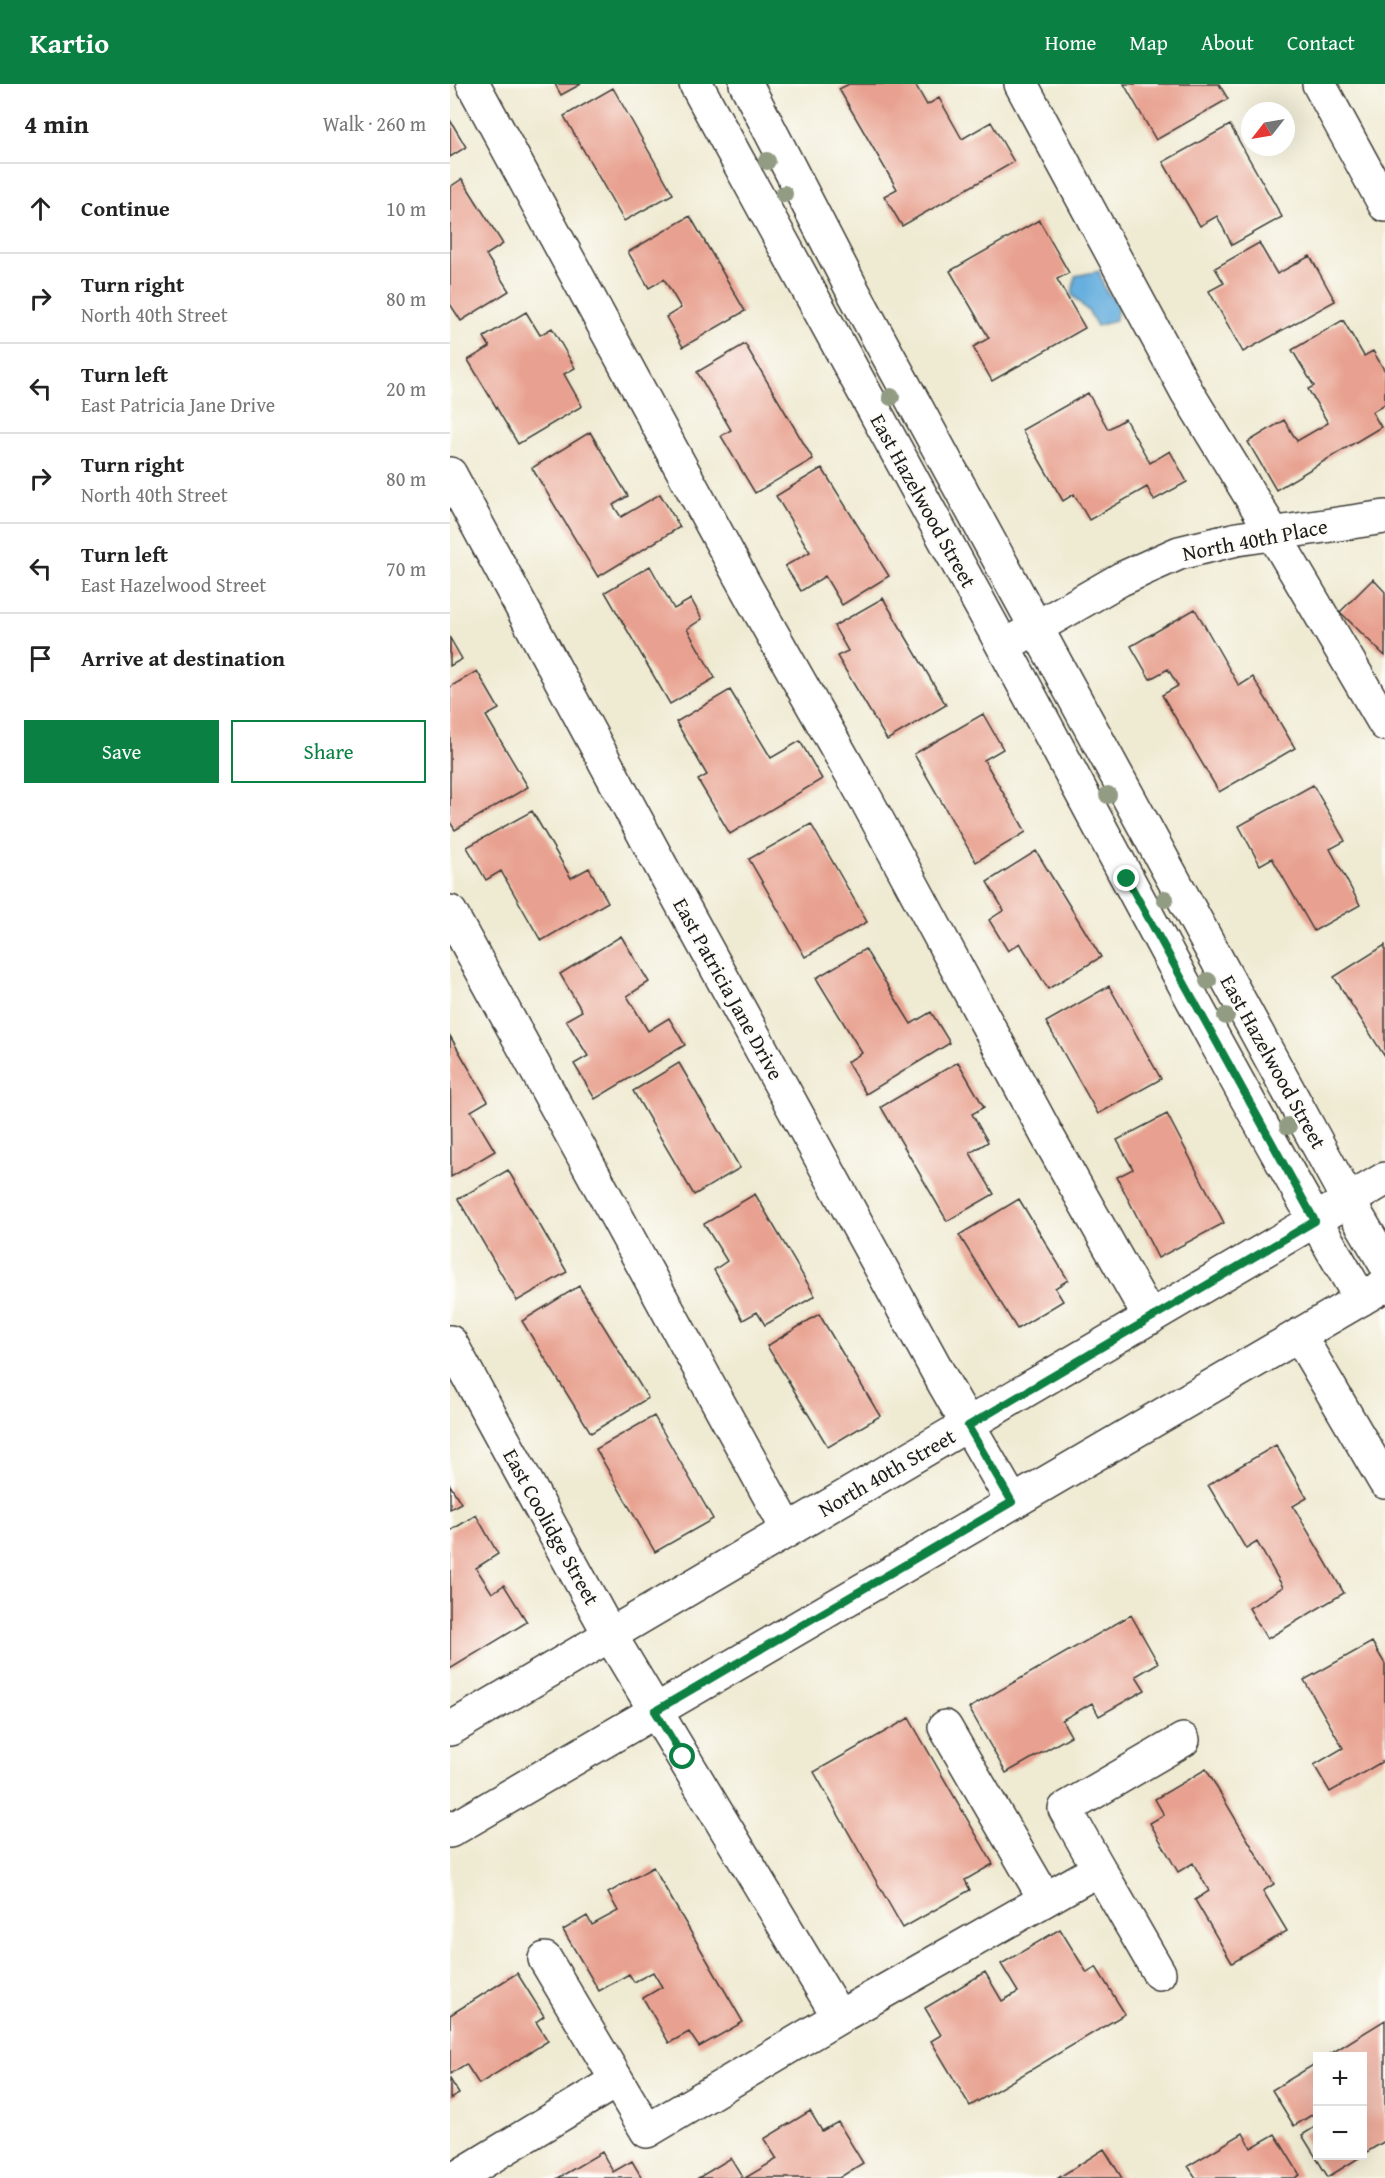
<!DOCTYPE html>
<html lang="en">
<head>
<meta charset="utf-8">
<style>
  body { margin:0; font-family:"Gentium Book Plus",serif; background:#f6f6f6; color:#222 }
  .controls { position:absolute; right:18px; bottom:18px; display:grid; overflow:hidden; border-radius:0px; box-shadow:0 6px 24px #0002 }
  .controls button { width:54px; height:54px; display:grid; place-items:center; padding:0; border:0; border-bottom:2px solid #e0e0e0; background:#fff; color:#222; font:30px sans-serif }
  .compass { position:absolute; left:791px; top:18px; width:54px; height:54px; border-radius:50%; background:#fff; box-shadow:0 6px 24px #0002; rotate:239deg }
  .stop { position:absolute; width:18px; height:18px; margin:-14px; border:4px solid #0b8043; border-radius:50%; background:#fff }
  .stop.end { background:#0b8043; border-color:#fff; box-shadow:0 2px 6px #0008 }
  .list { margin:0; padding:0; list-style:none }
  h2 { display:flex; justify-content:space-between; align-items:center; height:78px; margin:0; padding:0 24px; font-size:26px }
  h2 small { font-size:20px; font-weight:400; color:#767676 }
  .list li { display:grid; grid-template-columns:39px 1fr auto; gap:18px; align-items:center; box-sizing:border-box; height:90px; padding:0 24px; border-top:2px solid #e0e0e0 }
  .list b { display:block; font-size:22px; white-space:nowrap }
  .list p { margin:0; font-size:20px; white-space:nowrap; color:#767676 }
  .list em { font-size:20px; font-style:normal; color:#767676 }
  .actions { display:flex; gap:12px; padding:18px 24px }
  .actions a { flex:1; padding:14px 0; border:2px solid #0b8043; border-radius:0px; text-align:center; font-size:21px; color:#0b8043 }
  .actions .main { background:#0b8043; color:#fff }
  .icon { flex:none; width:33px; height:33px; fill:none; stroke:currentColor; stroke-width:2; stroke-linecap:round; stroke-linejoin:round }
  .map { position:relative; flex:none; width:935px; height:2094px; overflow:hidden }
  header { display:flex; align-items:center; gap:36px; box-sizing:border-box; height:84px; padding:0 30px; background:#0b8043; color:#fff }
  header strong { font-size:28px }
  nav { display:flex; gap:33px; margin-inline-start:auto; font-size:21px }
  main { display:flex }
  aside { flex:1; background:#fff }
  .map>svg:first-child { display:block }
  .water { fill:#66afde; stroke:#41667d; stroke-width:1.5 }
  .building { fill:#e8a190 }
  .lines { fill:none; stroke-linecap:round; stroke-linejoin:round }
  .minor-casing { stroke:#3c3b37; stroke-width:36 }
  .major-casing { stroke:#3c3b37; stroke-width:36 }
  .minor { stroke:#fff; stroke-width:33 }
  .major { stroke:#fff; stroke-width:33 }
  .tree { fill:#919c83 }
  .route { stroke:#0b8043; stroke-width:8 }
  .labels { text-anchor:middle; stroke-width:5; stroke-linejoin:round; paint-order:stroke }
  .street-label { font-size:21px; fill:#1c1c1c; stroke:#fdfcf7 }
</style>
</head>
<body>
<header>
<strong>Kartio</strong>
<nav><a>Home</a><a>Map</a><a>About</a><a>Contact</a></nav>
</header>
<main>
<aside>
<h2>4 min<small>Walk · 260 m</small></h2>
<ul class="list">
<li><svg class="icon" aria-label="ahead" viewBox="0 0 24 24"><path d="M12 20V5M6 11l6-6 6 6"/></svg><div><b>Continue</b></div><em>10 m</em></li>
<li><svg class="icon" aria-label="right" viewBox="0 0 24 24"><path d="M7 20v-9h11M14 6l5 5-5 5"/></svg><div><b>Turn right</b><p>North 40th Street</p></div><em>80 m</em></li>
<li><svg class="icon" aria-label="left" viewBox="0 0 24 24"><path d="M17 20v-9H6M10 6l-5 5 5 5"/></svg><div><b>Turn left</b><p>East Patricia Jane Drive</p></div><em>20 m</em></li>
<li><svg class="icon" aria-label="right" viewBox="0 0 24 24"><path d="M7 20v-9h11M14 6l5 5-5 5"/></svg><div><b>Turn right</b><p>North 40th Street</p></div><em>80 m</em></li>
<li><svg class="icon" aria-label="left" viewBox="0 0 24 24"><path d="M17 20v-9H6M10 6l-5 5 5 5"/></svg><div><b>Turn left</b><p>East Hazelwood Street</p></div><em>70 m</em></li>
<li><svg class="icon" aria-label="arrive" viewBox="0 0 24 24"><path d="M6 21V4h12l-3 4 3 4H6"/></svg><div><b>Arrive at destination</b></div></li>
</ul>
<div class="actions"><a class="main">Save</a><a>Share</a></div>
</aside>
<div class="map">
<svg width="935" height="2094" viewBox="0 0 935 2094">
  <rect width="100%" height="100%" fill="#fdfcf7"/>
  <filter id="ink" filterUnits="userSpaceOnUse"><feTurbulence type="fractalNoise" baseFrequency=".0167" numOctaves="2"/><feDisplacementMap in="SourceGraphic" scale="12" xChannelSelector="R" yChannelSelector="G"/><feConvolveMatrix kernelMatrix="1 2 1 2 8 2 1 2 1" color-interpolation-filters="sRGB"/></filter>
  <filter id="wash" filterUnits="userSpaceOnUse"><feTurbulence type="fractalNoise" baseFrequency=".008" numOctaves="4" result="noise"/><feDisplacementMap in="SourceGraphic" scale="24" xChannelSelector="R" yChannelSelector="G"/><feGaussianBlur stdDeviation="1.35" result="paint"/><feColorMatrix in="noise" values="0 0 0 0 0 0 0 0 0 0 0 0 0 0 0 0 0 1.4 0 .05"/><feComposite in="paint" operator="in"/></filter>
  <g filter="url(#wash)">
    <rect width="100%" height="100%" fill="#efead2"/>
    <path class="water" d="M649,187L655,206L668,220L666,236L647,242L639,228L622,211L625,192Z"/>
    <g id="blocks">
      <path class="building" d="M105,0H131L111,11Z
        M399,0H465L477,21L489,14L512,55L541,38L564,78L452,142L434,112L447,105L389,5Z
        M674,0H769L778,15L706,56Z
        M163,4L223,110L174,137L114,32Z
        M0,36L16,63L0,73Z
        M780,41L832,133L782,161L767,132L750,142L713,78Z
        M12,95L53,160L36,171L59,207L11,237L0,220V103Z
        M240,132L295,227L233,263L216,233L231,224L214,195L199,204L178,168Z
        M589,136L619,189L607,195L635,244L542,297L523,263L539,254L500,187Z
        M809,159L827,190L860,172L885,217L793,268L759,207L774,199L765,184Z
        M76,228L90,251L102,244L125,284L114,290L132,322L68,360L18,276L40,263L34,253Z
        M893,236L914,272L923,267L935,287V320L922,328L931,343L826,406L798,358L834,336L847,357L878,339L858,305L864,302L842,266Z
        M295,260L363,375L305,409L271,352L281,346L247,288Z
        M638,309L658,345L675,335L700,379L720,367L737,398L704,416L697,403L639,436L624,410L613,417L572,346Z
        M140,348L178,412L163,421L171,433L210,410L230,443L148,493L82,384Z
        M372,384L439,492L392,521L375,492L351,507L335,482L360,468L326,412Z
        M200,482L224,525L241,515L252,535L237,545L265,594L220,620L155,508Z
        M923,495L935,508V572L890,528Z
        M433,514L496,621L437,656L387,572L398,567L384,542Z
        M745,525L789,602L803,593L845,664L769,708L712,611L728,602L718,585L700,595L681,562Z
        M0,554L12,575L0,582Z
        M27,587L49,625L36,632L78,703L5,746L0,738V603Z
        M280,606L321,674L350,657L372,695L280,750L248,696L257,691L226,638Z
        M533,630L553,665L534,676L576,748L526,778L464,670Z
        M863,701L895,757L880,765L910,821L864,847L822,774L810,781L789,742Z
        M82,727L121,794L139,784L158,818L91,857L51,787L36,796L17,763Z
        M361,740L417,838L355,873L299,775Z
        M586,767L651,873L598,905L570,859L558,867L539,836L554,826L537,798Z
        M171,852L199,898L177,912L198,947L219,934L235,961L145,1015L124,980L138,972L116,936L132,927L110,890Z
        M935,861V973L884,893Z
        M415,865L461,940L481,928L500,959L416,1010L397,978L412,969L366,894Z
        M659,902L711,995L648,1030L596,938Z
        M0,952L38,1017L21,1027L45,1067L1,1093Z
        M508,978L534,1023L522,1030L538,1058L520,1069L544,1110L497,1137L431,1023Z
        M229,979L290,1084L244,1111L183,1007Z
        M717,1030L774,1139L708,1174L667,1093L683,1085L667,1056Z
        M58,1086L117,1188L67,1217L8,1115Z
        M305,1110L365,1212L315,1241L307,1228L293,1236L264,1186L277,1177L254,1140Z
        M569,1115L618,1196L605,1204L613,1217L567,1245L509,1151Z
        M129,1202L198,1314L141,1349L72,1237Z
        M369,1230L430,1332L378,1363L317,1262Z
        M204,1332L263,1435L205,1468L146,1365Z
        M826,1361L857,1414L843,1422L894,1509L817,1555L799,1524L833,1503L807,1458L796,1465L758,1401Z
        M0,1401L11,1419L0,1425Z
        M26,1431L48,1470L26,1484L42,1509L54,1501L77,1538L0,1585V1447Z
        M681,1531L708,1579L686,1592L695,1606L649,1632L642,1619L612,1636L621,1652L556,1689L519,1624Z
        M922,1558L935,1580V1676L880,1708L864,1681L893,1664L854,1596Z
        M459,1634L543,1780L515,1796L520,1806L453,1844L364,1688Z
        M756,1685L824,1800L813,1807L837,1847L782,1879L745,1816L759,1807L743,1779L728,1788L700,1739L714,1731L705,1715Z
        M203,1783L293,1938L249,1963L239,1948L219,1959L193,1914L212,1903L203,1888L184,1898L179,1890L149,1907L113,1846L137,1832L142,1841L168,1827L158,1809Z
        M610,1845L637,1889L646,1883L675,1930L520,2022L481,1957L491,1951L475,1924L535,1888L552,1917L568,1908L551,1880Z
        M67,1889L94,1932L86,1938L98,1957L29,2000L16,1980L0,1990V1931Z
        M935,1936V2057L912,2071V1972H877Z
        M868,1978V2027L844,2042L822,2006Z
        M0,1995L9,2010L0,2015Z
        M360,2027L372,2047L388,2038L413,2079L389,2094H295L327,2075L314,2055Z
        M868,2041V2072H912L878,2093L852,2051Z
        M793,2049L801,2064L825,2050L850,2091L845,2094H746L738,2082Z
        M654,2065L672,2094H608Z
        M152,2068L163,2088L182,2077L192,2094H108Z
        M281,2074L293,2094H248Z"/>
    </g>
  </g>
  <g filter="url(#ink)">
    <use href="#blocks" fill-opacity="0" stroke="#3c3b37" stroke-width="1.5"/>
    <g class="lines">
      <defs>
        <path id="minor" d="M23,0L298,507L417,717L598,1053L700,1234
          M246,0C348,188 451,374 553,562C671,781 785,1001 911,1215
          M296,0L404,209L899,1118L935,1179
          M571,0L737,308L823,449L935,640
          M869,0L935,121
          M0,390L211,782L495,1301L562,1417
          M568,554L671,495L729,469L787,455L935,433
          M0,828L338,1446
          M849,1251L935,1398
          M0,1258L160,1551L389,1933L197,2047L95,1875
          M495,1643L595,1815
          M0,1645L935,1095
          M649,1785L615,1725L733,1656
          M389,1933L649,1785L709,1889
          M6,2094L166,1997"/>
        <path id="major" d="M0,1747L935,1201"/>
      </defs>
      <use href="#minor" class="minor-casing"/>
      <use href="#major" class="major-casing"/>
      <use href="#minor" class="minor"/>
      <use href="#major" class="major"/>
    </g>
    <g class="tree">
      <circle cx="317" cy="77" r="9"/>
      <circle cx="334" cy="110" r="9"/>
      <circle cx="441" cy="313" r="9"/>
      <circle cx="658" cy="711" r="9"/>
      <circle cx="715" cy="815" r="9"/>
      <circle cx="758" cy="897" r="9"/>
      <circle cx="776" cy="932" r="9"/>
      <circle cx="838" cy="1042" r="9"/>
    </g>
  </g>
  <g class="lines" filter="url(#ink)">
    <path class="route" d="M233,1673L205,1627L562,1418L518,1342L865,1137L677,795"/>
  </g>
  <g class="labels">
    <g class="street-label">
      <text transform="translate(473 417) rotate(61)" y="7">East Hazelwood Street</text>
      <text transform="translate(805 456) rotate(-11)" y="7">North 40th Place</text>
      <text transform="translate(278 905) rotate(61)" y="7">East Patricia Jane Drive</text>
      <text transform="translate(823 978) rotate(61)" y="7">East Hazelwood Street</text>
      <text transform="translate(437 1389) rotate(-30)" y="7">North 40th Street</text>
      <text transform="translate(101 1443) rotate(61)" y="7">East Coolidge Street</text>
    </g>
  </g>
</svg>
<div class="controls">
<button>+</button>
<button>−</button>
</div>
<svg class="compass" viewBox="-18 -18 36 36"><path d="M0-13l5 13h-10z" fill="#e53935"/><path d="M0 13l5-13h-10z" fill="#767676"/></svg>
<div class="stop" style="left:233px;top:1673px"></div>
<div class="stop end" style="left:677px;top:795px"></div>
</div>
</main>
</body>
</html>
